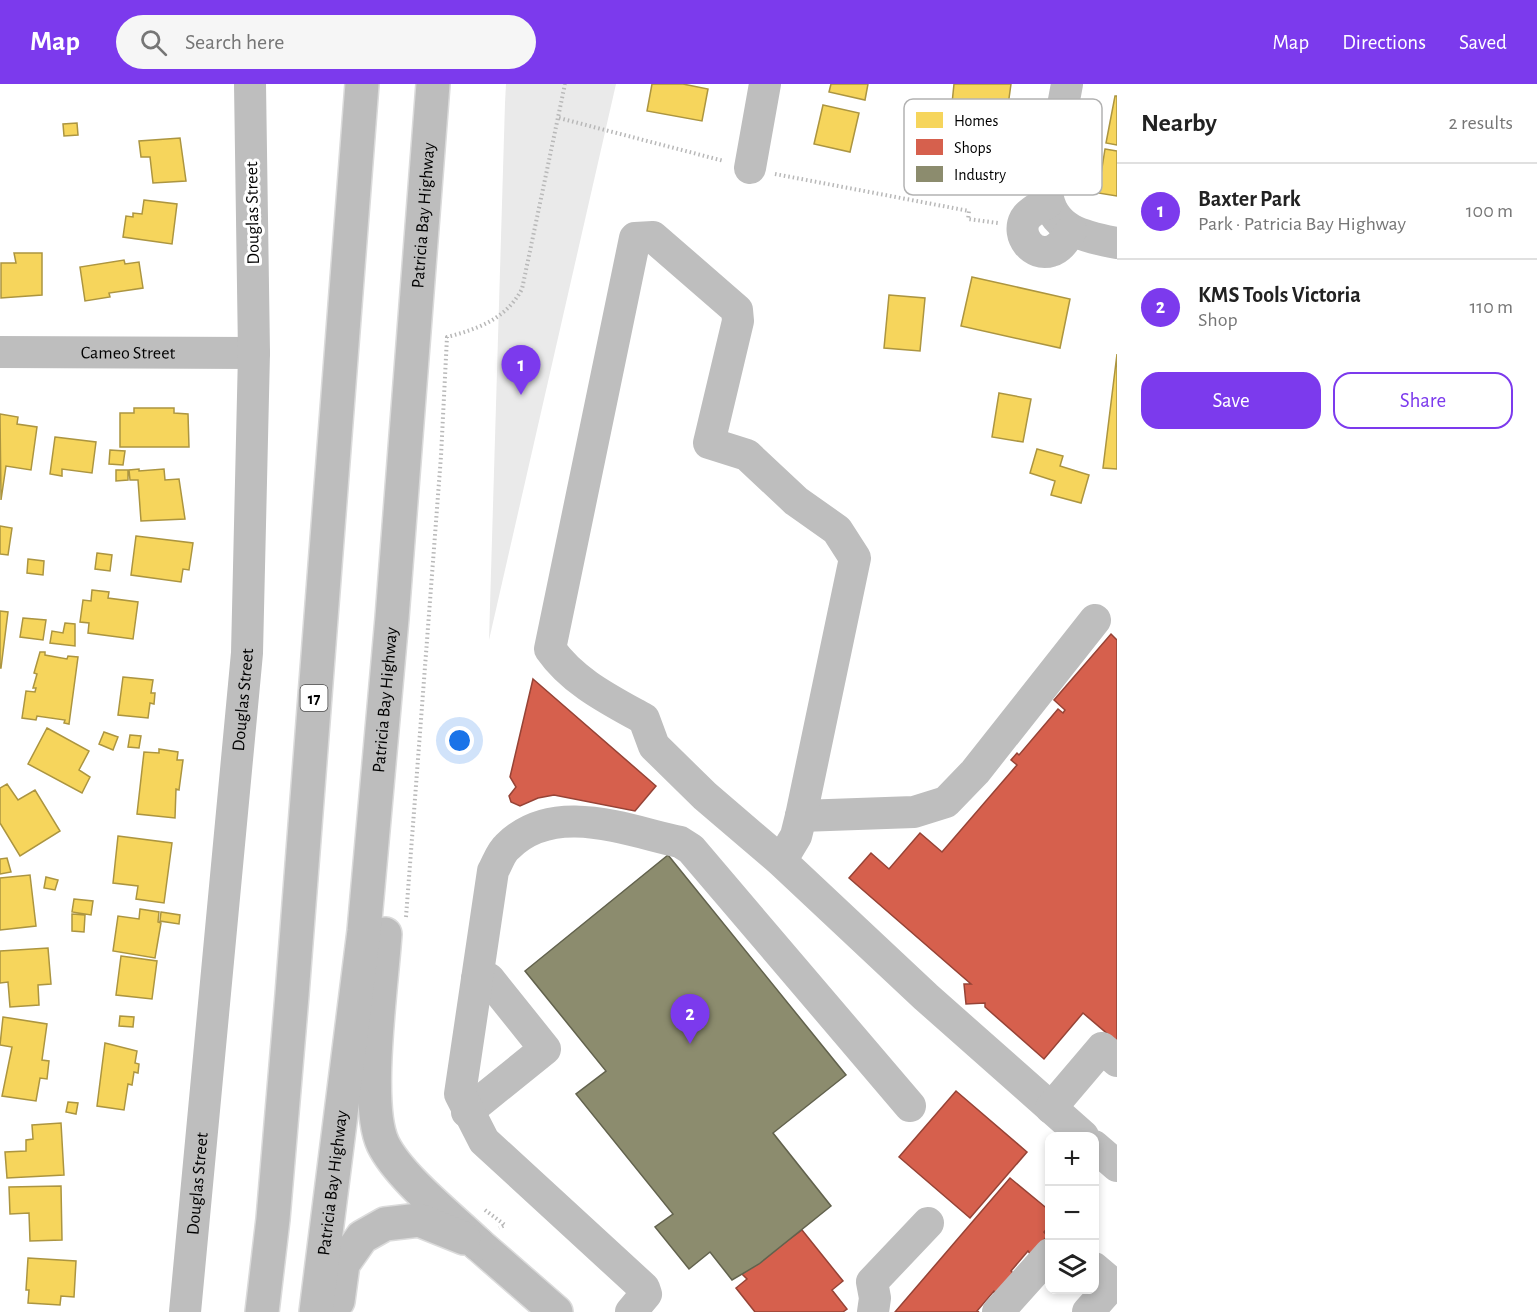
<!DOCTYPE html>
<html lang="en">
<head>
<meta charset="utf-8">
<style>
  body { margin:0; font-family:"Alegreya Sans",sans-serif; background:#f6f6f6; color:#222 }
  .controls { position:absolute; right:18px; bottom:18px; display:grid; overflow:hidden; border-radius:12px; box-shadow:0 3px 9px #0003 }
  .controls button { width:54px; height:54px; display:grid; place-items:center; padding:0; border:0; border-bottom:2px solid #e0e0e0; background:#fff; color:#222; font:30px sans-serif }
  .you { position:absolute; left:460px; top:657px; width:21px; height:21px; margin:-15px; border:4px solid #fff; border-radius:50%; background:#1a73e8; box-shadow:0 0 0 9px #1a73e833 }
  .badge { display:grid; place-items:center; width:39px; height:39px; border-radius:50%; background:#7c3aed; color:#fff; font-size:20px; font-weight:700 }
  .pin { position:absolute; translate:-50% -50px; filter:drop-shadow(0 2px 3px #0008) }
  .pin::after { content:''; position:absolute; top:32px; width:21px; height:18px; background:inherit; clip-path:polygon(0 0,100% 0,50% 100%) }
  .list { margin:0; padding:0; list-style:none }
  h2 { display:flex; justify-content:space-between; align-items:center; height:78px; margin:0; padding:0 24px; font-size:26px }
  h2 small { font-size:20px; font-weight:400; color:#767676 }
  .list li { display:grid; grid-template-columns:39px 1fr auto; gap:18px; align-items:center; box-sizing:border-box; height:96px; padding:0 24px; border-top:2px solid #e0e0e0 }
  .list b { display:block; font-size:22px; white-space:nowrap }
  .list p { margin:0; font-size:20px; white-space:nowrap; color:#767676 }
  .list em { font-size:20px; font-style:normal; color:#767676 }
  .actions { display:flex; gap:12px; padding:18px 24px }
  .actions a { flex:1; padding:14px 0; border:2px solid #7c3aed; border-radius:18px; text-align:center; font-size:21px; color:#7c3aed }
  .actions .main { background:#7c3aed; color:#fff }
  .icon { flex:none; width:33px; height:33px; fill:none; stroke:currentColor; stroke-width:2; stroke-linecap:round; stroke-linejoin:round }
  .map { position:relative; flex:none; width:1117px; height:1228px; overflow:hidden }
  header { display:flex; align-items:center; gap:36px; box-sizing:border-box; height:84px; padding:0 30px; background:#7c3aed; color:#fff }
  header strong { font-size:28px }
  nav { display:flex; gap:33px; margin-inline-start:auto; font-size:21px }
  .search { width:420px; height:54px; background:#f6f6f6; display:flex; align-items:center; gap:15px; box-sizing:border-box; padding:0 21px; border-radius:33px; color:#767676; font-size:22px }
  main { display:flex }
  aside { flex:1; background:#fff }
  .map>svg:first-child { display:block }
  .green { fill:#eaeaea }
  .homes { fill:#f6d55c; stroke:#ac9540; stroke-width:1.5 }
  .shops { fill:#d6604d; stroke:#964336; stroke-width:1.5 }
  .industry { fill:#8c8c6e; stroke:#62624d; stroke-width:1.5 }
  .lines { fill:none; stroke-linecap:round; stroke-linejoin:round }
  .major-casing { stroke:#dbdbdb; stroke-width:36 }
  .highway-casing { stroke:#dbdbdb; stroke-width:36 }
  .path { stroke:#b8b8b8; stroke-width:4; stroke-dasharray:1.5 3; stroke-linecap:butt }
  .minor { stroke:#bebebe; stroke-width:32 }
  .major { stroke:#bdbdbd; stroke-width:33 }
  .highway { stroke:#bdbdbd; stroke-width:33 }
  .labels { text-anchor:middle; stroke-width:6; stroke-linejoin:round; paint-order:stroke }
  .shield { fill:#fff; stroke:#4c4c4c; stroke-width:1.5 }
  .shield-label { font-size:16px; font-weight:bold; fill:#000 }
  .street-label { font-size:18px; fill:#000; stroke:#fff }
  .key { fill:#fff; stroke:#b2b2b2; stroke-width:1.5 }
  .key-label { font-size:16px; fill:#000 }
</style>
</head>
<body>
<header>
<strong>Map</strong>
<div class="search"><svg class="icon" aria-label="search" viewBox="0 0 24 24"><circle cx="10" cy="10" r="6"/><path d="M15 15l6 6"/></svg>Search here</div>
<nav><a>Map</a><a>Directions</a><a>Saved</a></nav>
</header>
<main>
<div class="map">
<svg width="1117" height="1228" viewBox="0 0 1117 1228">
  <rect width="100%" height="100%" fill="#fff"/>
  <path class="green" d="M506,0H616L489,556L505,19Z"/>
  <path class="homes" d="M652,0H683L708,5L702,37L647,27Z
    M831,0H868L865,16L829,8Z
    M954,0H1011L1006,36L951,29Z
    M1115,12H1117V61L1106,59Z
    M823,21L859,29L850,68L814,60Z
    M77,39L78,51L64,52L63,40Z
    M180,54L186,97L153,99L150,73H141L139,57Z
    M1105,65L1117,67V112L1098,109Z
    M144,116L177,120L172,160L123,153L126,132L133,133V129L142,130Z
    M14,169H42V211L1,214V179H16Z
    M124,176L125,180L139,178L143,204L109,209L110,213L85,217L80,183Z
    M972,193L1070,215L1060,264L961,242Z
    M889,211L925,214L920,267L884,264Z
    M1117,270V385L1103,384Z
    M999,309L1031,315L1023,358L992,353Z
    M134,324H174V329L188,330L189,363H120V329H134Z
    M0,330L18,333L17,340L37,343L31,386L6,382L1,416Z
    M55,353L96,358L92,389L62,385V392L50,390Z
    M1037,365L1063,372L1060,382L1089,391L1081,419L1051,411L1055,397L1030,389Z
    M110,366L125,367L123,381L109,380Z
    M139,385V387L164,385L165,396L179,395L185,435L141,437L138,396H130L129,386Z
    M116,386H128V396L116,397Z
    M0,442L12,444L8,471L0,470Z
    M136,452L193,459L189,486L183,485L181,498L131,491Z
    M97,469L112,471L110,487L95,485Z
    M28,475L44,477L43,491L27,489Z
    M92,506L109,508L108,514L138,518L133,555L88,549L89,539L80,538L83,516L91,517Z
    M0,527L8,528L1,584H0Z
    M23,534L46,536L43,556L20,553Z
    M65,539L75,540V562L50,559L52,547L63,549Z
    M40,568H45V571L67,575L68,572L78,573L69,640L64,639L65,636L37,632L36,636L22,634L26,607L35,608L36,604H33L37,590L34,589Z
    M123,593L153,596L151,609H155L154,620L150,619L148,634L118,631Z
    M47,644L89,667L79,686L90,693L82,709L28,680Z
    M104,648L118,653L113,666L99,660Z
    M130,651L141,652L139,664L128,663Z
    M159,665L178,668L177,676H183L179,706L176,705L175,734L137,730L144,668L159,669Z
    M7,700L18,716L35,706L60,747L20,772L0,739V704Z
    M118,752L172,759L164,819L136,815L138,802L113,799Z
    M7,774L11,788L0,790V775Z
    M30,791L36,842L0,846V794Z
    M46,793L58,796L55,806L44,804Z
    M74,815L93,817L91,831L72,828Z
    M140,825L159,828L158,838L161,839L155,874L113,867L118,832L139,835Z
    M161,828L180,831L179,840L160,837Z
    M72,830L85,831L84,848L72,847Z
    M48,864L51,900L38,901L39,921L10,923L8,898L0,899V867Z
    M121,872L157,877L152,915L116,911Z
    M120,932L134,933L133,943L119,942Z
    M3,933L47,940L42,976L49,977L47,995L40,994L36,1017L2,1012L12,963L0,961Z
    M105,959L137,967L135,979L139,980L138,989L134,988L132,1001L128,1000L124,1026L97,1022Z
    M68,1018L78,1019L76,1030L66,1028Z
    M61,1039L64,1091L7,1094L5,1068L26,1067V1056L33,1055L32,1041Z
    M61,1102L62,1156L30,1157L29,1129L10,1130L9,1103Z
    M28,1174L76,1177L74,1213L61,1212L60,1221L28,1219L29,1206H26Z"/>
  <path class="shops" d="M1111,550L1117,556V958L1083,929L1044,975L985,923V919L966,920L964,900H971L849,794L871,769L889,785L920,749L942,768L1017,681L1011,676L1017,669L1019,671L1058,625L1063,629L1065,626L1054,616Z
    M533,595L656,702L635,727L554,711L538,714L520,722L511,718L509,712L516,703L510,693Z
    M956,1007L1027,1068L970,1134L899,1073Z
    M1010,1094L1050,1127V1141L1044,1148L1047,1152L1031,1171L1028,1167L1011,1187L1014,1190L997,1210L994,1207L977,1227L979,1228H895Z
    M802,1146L843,1197L832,1206L847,1225L843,1228H755L736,1204L747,1195L742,1190Z"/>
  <path class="industry" d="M668,771L846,991L773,1049L831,1122L759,1180L732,1196L710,1168L689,1185L655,1143L673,1130L576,1010L606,987L525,887Z"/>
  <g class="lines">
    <defs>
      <path id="major" d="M478,1160L556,1228"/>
      <g id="highway">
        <path d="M385,850C382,898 364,1020 383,1060C399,1093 450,1133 478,1160"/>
        <path d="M338,1217L343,1180L362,1153L385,1140L419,1136L464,1154"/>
        <path d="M262,1228L273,1135L292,911L362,0"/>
        <path id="s3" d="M316,1228L364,847L392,534L433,0"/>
      </g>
    </defs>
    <use href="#major" class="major-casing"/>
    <use href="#highway" class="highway-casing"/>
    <path class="path" d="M559,34L724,77
      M775,90L969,127L968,135L998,139
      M406,833L441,372L447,253C478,245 506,235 522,205L565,0
      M485,1126L505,1141L499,1144"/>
    <g class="minor">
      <path d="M1067,0L1047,107C1050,146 1085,153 1117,159"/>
      <path d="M750,84L765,0"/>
      <path d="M1048,118C1040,123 1030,127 1025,135C1016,152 1033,173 1051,167C1061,164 1066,154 1071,147"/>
      <path id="s1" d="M0,268L254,269"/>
      <path d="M801,732L914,728L946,718L975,688L1095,536"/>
      <path d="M781,777L796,752L801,732L855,474L837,446L796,417L747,371L709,359L738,237L737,226L653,153L635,154L550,565C573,598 610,616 644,635L654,662L705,712L781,777L926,913L1083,1052"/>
      <path d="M1051,1024L1102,964L1117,977"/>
      <path d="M467,1028L545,965L489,895H477"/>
      <path d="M1094,1062L1117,1082"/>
      <path id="s2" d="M185,1228L247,569L254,269L250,0"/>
      <path d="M631,1228L646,1210L644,1204L484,1057L460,1010L493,787C497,780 501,768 507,763C553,716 625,746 680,758L691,765L910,1022"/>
      <path d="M873,1228L875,1214L872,1198L928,1139"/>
      <path d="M998,1228L1050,1170"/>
      <path d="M1088,1228L1113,1200L1094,1184"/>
    </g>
    <use href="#major" class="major"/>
    <use href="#highway" class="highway"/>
  </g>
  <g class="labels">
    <rect class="shield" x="300.5" y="601" width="27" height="26" rx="4.5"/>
    <g class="shield-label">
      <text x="314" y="620">17</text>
    </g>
    <g class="street-label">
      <text transform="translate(252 129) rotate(-91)" y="6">Douglas Street</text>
      <text dy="6" stroke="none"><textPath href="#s3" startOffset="1102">Patricia Bay Highway</textPath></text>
      <text dy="6" stroke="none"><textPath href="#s1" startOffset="128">Cameo Street</textPath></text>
      <text dy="6" stroke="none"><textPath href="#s2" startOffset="615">Douglas Street</textPath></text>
      <text dy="6" stroke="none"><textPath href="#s3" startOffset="616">Patricia Bay Highway</textPath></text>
      <text dy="6" stroke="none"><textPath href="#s3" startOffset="130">Patricia Bay Highway</textPath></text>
      <text dy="6" stroke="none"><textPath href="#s2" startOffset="129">Douglas Street</textPath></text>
    </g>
  </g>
  <rect x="904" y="15" width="198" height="96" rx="9" class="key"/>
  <rect x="916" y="28" width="27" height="16" fill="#f6d55c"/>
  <rect x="916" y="55" width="27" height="16" fill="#d6604d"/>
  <rect x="916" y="82" width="27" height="16" fill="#8c8c6e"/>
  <g class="key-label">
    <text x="954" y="42">Homes</text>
    <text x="954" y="69">Shops</text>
    <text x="954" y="96">Industry</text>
  </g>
</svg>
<div class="controls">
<button>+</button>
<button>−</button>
<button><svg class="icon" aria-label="layers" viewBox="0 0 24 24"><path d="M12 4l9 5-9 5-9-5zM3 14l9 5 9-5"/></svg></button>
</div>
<div class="you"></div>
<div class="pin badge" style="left:521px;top:311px">1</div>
<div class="pin badge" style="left:690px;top:960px">2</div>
</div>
<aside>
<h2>Nearby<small>2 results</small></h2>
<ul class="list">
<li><span class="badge">1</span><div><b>Baxter Park</b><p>Park · Patricia Bay Highway</p></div><em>100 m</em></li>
<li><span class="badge">2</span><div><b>KMS Tools Victoria</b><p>Shop</p></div><em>110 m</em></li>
</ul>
<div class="actions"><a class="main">Save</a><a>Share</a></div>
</aside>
</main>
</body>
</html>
